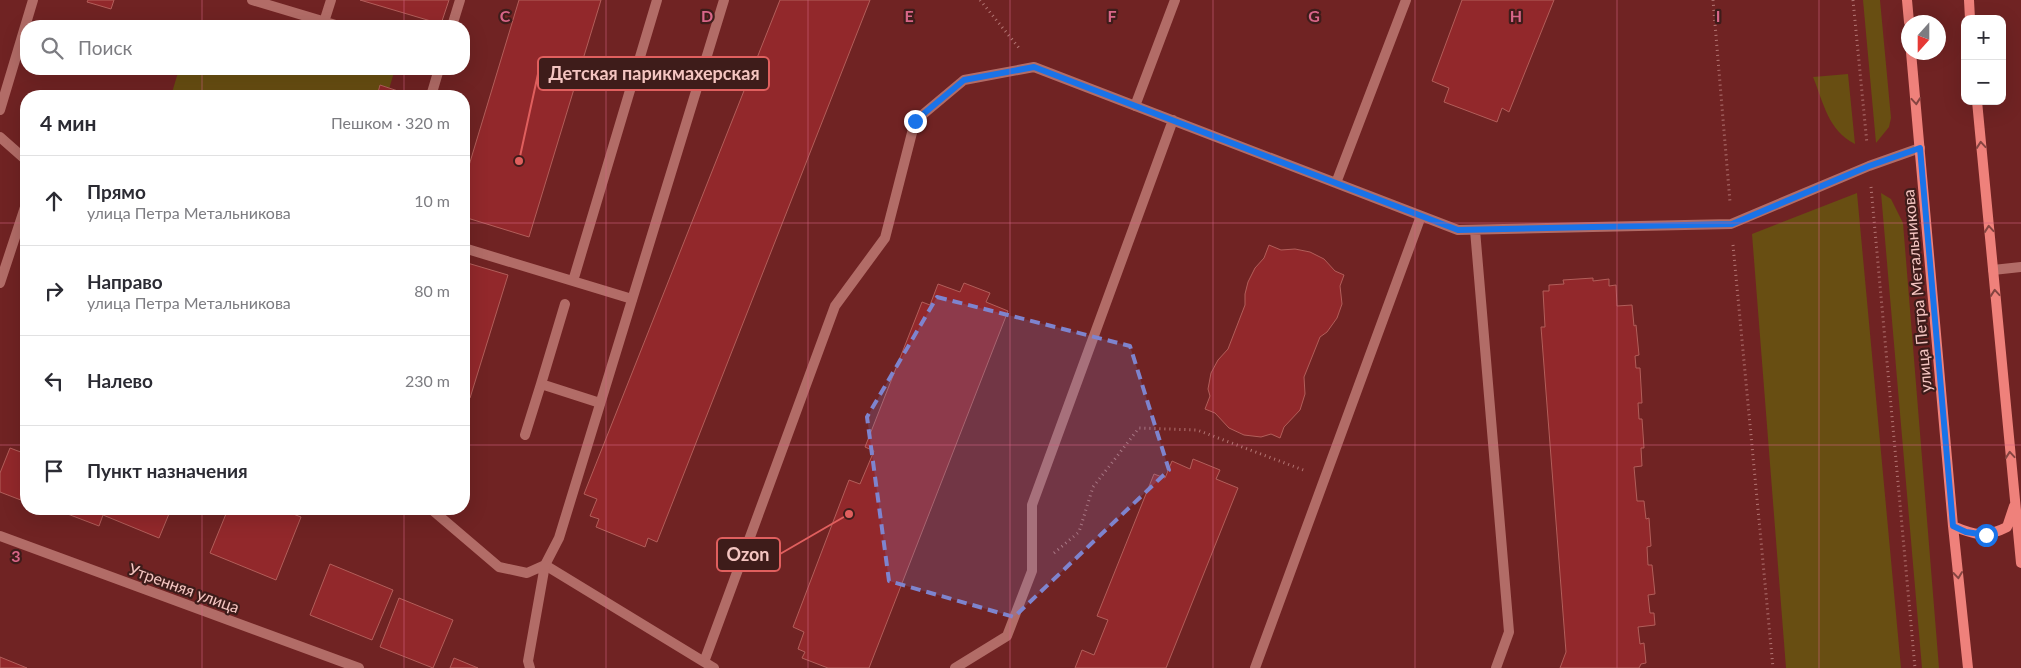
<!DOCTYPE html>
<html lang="ru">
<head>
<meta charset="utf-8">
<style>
  body { margin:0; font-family:Lato,sans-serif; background:#f7f7f7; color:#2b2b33 }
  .controls { position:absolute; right:15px; top:15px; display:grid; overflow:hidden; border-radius:10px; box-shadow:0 5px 20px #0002 }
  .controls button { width:45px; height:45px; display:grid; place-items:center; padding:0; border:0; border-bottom:1px solid #e1e1e2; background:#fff; color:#2b2b33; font:25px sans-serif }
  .compass { position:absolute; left:1901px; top:15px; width:45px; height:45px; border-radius:50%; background:#fff; box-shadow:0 5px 20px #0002; rotate:201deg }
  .stop { position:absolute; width:15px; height:15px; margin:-11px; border:4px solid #1a73e8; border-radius:50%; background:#fff }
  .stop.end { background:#1a73e8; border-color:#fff; box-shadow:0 1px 5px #0008 }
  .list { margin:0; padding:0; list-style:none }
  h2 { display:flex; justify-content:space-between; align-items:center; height:65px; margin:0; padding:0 20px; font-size:21px }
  h2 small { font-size:16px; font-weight:400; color:#7c7c81 }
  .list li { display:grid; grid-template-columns:32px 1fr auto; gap:15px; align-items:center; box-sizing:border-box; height:90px; padding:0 20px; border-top:1px solid #e1e1e2 }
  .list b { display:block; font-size:19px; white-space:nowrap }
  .list p { margin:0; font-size:16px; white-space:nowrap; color:#7c7c81 }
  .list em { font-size:16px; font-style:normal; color:#7c7c81 }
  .icon { flex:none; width:28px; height:28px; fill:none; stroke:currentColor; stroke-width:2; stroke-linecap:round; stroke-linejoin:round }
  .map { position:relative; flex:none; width:2021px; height:668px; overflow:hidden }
  .search { position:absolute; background:#fff; box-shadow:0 5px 20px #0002; left:20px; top:20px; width:450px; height:55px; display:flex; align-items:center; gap:12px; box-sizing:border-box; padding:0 18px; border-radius:20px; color:#7c7c81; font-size:19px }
  .panel { position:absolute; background:#fff; box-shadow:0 5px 20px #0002; left:20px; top:90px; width:450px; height:425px; border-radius:20px }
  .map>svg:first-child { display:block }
  .green { fill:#684e12 }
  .building { fill:#92282b; stroke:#b25e5a }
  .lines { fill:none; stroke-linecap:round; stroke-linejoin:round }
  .path { stroke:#b37573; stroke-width:3; stroke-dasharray:1 4; stroke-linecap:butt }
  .service { stroke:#b26c67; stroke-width:10 }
  .minor { stroke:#b26c67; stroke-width:10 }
  .secondary { stroke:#ef817b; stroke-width:10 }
  .oneway { stroke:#854441 }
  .route { stroke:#1a73e8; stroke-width:6 }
  .marked { fill:#7e84ce; fill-opacity:0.2; stroke:#7e84ce; stroke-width:4; stroke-dasharray:10 6; stroke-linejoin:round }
  .grid { fill:none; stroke:#d86689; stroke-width:1; stroke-opacity:0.55 }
  .labels { text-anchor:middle; stroke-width:4.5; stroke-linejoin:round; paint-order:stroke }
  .street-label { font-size:16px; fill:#f4c5c1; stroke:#3e1c1a }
  .grid-label { font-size:16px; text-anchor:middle; font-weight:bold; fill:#d86689; stroke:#3e1c1a; stroke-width:4.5; stroke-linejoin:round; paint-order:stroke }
  .leader { fill:none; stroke:#e05f5e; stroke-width:2 }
  .callout-dot { fill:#e05f5e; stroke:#3e1c1a; stroke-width:2 }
  .callout { fill:#3e1c1a; stroke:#e05f5e; stroke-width:2 }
  .callout-label { font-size:18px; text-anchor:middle; font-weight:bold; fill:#f4c5c1 }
</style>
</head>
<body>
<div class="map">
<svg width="2021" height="668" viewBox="0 0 2021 668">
  <rect width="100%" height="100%" fill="#702323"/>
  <path class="green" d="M1863,0H1880L1891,118L1889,127L1876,143Z
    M179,69H395L387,96H171Z
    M1848,74L1855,144C1828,130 1824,104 1813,77Z
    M1857,193L1901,668H1786L1752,234Z
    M1881,193L1891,199L1903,223L1939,668H1922Z"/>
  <path class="building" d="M88,0H114L111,9L87,2Z
    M360,0H449L441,24Z
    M519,0H601L529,237L464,217V182Z
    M780,0H870L657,542L648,538L645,547L596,527L599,519L590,516L597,499L584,494Z
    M1462,0H1554L1509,112L1502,108L1497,122L1444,102L1449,88L1432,81Z
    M380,85L404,93L403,96H377Z
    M1269,245L1281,250L1295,249L1310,252L1324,259L1335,271L1344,275L1340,286L1342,304L1337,318L1327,332L1320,337L1304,377L1305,394L1300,410L1284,427L1280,438L1271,434L1261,437L1244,435L1229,428L1215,413L1205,409L1210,396L1208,389L1211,373L1218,360L1228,349L1245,305V294L1248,282L1255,268L1264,258Z
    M464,262L508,275L470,398L464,391Z
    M1593,278V281L1609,279V286L1616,285L1617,306L1632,305L1634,326L1636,325L1639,355L1635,356L1636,368H1640L1642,403H1638L1639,419H1642L1644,448H1641L1642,466L1634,467L1637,501H1644L1646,519L1649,518L1651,546L1647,547L1648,565H1652L1655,594L1648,595L1650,613H1654L1655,625L1638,627L1640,644L1644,643L1646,663L1641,664L1639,668H1560L1566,652L1541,327H1545L1543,291H1549V285L1564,284L1563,280Z
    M964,283L990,293L986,302L1008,311L869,668H828L802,658L805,652L798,649L804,632L793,627L849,480L860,484L874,451L865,447L922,302L930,305L938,284L960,292Z
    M10,448L26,454V502L0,492V473Z
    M1193,459L1220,470L1216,479L1238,488L1166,668H1075L1082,650L1094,655L1108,620L1097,616L1154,474L1165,478L1172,461L1190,469Z
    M67,509H171L159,538L103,515L99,526L65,513Z
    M228,509H280L301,517L276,580L210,553Z
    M330,564L393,590L372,640L310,615Z
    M399,598L453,620L433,668L380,647Z
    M0,657L27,668H0Z
    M454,658L478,668H450Z"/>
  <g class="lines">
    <path class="path" d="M980,0L1019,48
      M1713,0L1730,202
      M1853,0L1867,144
      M1871,187L1915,668
      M1733,245L1773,668
      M1054,553L1079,532L1093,487L1139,428L1197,430L1306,471"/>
    <path class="service" d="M252,0L339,26
      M324,22L331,0
      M452,26L460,0
      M431,96L439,69
      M1135,106L1175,0
      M0,110L33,0
      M1336,183L1406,0
      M1475,230L1509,632L1496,668
      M464,248L632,299
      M1993,270L2021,267
      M573,281L657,0
      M565,304L541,384L600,403
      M525,435L541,384
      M545,565L714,668
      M704,662L835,306L885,238L915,121L964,80L1034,67L1458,230L1731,224L1869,166L1920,148
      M955,668L1007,636L1032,571V505L1173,120
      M1255,668L1421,216"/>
    <path class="minor" d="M0,137L26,160
      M0,283L26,204
      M431,509L499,567L527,573L545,565L559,538L724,0
      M0,536L359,668
      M530,668L528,661L545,565"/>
    <path class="secondary" d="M1907,0L1909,22
      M1969,0L1970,19
      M1911,52L1953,526L1968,668
      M1977,101L2021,563
      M1953,526C1974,535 1986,538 2007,527L2014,506"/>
  </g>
  <defs><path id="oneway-chevron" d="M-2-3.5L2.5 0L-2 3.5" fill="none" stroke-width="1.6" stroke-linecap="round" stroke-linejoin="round" transform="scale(1.25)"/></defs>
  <g class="oneway">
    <use href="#oneway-chevron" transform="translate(1916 101) rotate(85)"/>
    <use href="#oneway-chevron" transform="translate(1981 145) rotate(-95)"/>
    <use href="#oneway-chevron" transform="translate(1989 229) rotate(-95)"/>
    <use href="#oneway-chevron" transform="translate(1995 293) rotate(-95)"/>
    <use href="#oneway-chevron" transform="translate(2010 455) rotate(-95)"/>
    <use href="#oneway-chevron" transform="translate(1958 575) rotate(84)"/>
  </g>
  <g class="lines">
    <path class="route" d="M915,121L964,80L1034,67L1458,230L1732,224L1869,166L1920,148L1953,526L1966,532L1986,535"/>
  </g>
  <path class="marked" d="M937,297L1130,346L1169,470L1014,617L889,581L867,417Z"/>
  <path class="grid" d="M202,0V26M404,0V26M606,0V668M808,0V668M1010,0V668M1213,0V668M1415,0V668M1617,0V668M1819,0V668M202,69V96M404,69V96M0,223H26M464,223H2021M0,445H26M464,445H2021M202,509V668M404,509V668"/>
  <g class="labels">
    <g class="street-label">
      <text transform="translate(1917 291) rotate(-95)" y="6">улица Петра Метальникова</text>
      <text transform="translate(184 588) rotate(20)" y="6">Утренняя улица</text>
    </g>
  </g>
  <g class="grid-label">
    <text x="505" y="22">C</text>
    <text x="707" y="22">D</text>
    <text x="909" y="22">E</text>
    <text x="1112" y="22">F</text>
    <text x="1314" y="22">G</text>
    <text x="1516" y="22">H</text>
    <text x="1718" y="22">I</text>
    <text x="16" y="562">3</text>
  </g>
  <path class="leader" d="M519 161L538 74M849 514L780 554"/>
  <g class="callout-dot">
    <circle cx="519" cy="161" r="5"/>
    <circle cx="849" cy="514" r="5"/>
  </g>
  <g class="callout">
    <rect x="538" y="57" width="231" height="33" rx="5"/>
    <rect x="717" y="538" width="63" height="33" rx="5"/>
  </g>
  <g class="callout-label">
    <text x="654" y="80">Детская парикмахерская</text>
    <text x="748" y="561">Ozon</text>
  </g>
</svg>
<div class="controls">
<button>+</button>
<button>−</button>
</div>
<svg class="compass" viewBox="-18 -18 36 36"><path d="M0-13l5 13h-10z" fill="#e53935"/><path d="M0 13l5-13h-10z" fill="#7c7c81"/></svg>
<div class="stop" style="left:1986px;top:535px"></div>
<div class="stop end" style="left:915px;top:121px"></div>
<div class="search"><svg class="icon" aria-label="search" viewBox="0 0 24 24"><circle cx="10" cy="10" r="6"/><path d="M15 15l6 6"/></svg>Поиск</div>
<section class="panel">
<h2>4 мин<small>Пешком · 320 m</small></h2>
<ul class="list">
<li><svg class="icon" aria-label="ahead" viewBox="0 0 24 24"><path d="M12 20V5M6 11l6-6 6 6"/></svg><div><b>Прямо</b><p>улица Петра Метальникова</p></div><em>10 m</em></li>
<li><svg class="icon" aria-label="right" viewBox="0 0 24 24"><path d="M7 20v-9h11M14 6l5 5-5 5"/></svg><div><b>Направо</b><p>улица Петра Метальникова</p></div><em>80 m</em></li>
<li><svg class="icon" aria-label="left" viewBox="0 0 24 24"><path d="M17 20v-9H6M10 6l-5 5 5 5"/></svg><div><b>Налево</b></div><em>230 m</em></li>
<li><svg class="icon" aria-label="arrive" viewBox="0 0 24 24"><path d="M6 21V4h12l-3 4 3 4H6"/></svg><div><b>Пункт назначения</b></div></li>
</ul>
</section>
</div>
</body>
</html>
